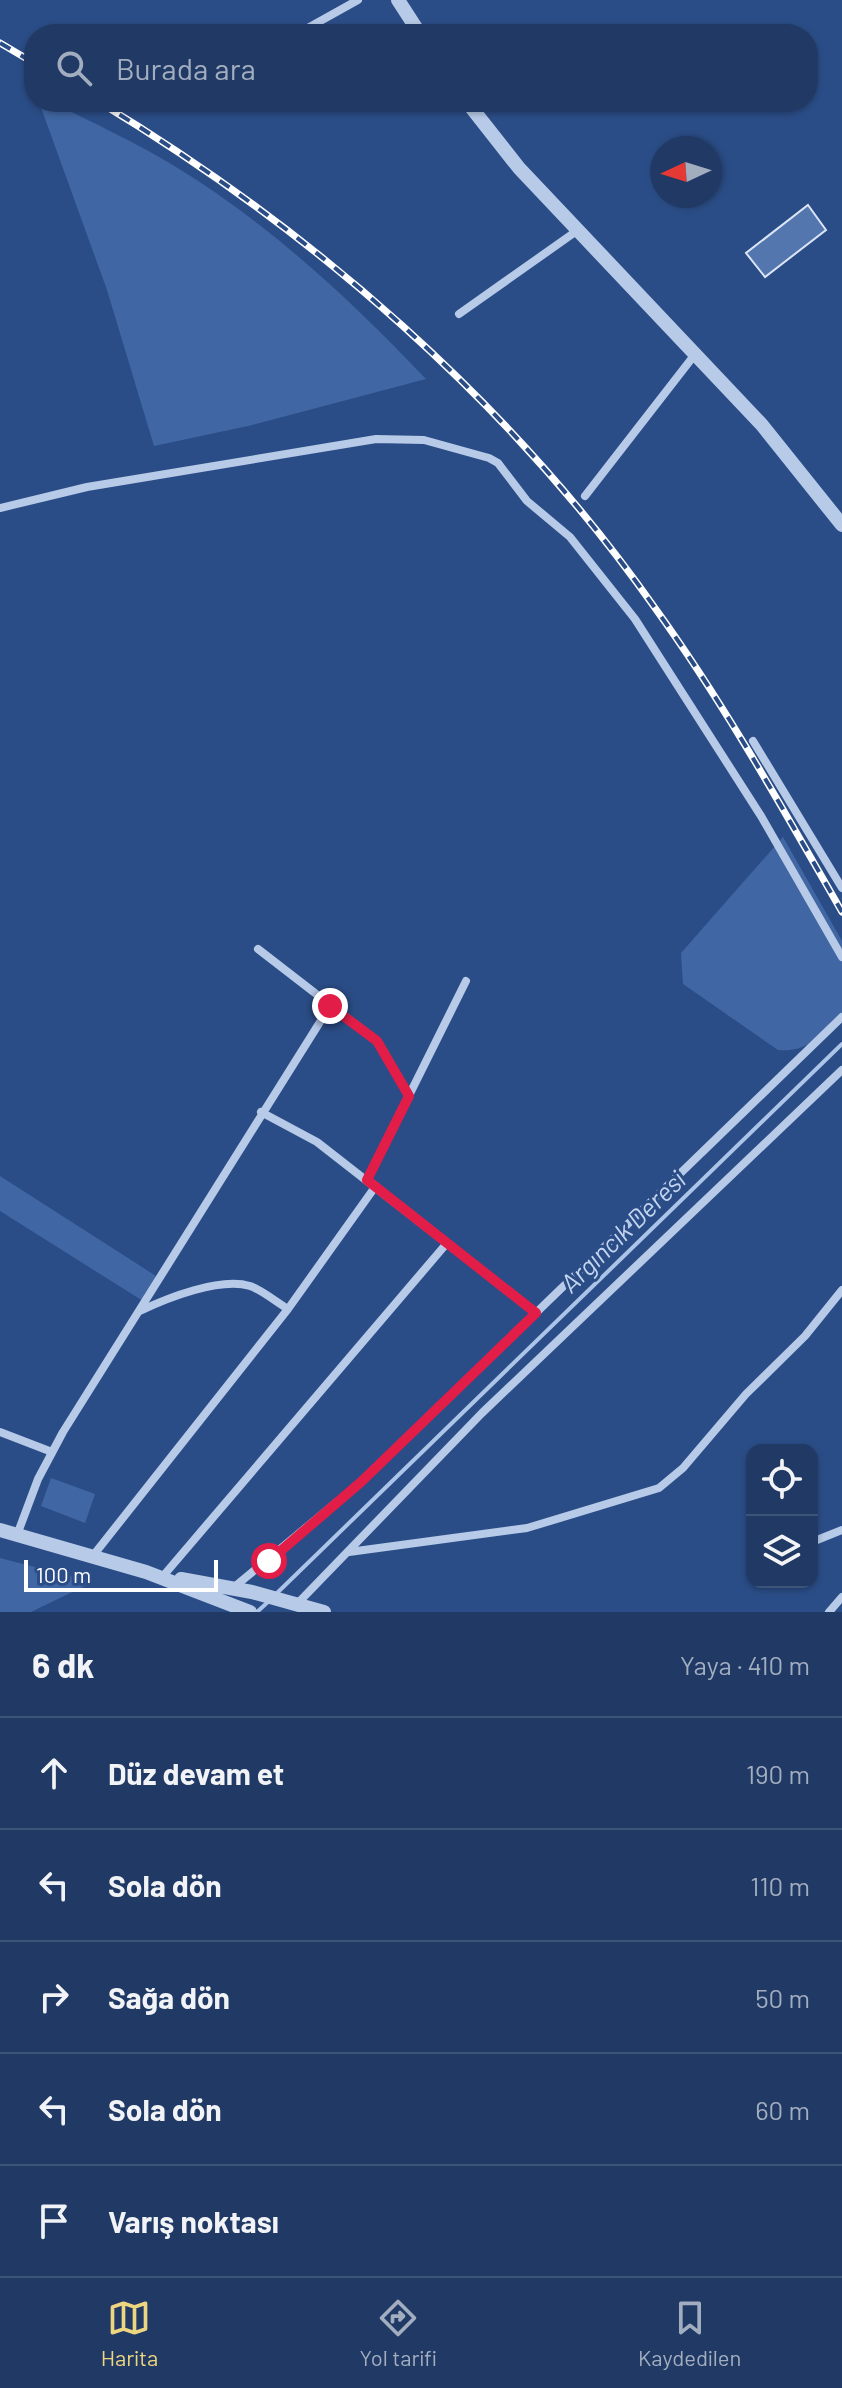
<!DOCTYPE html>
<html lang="tr">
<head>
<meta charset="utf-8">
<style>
  body { margin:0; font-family:Barlow,sans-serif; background:#28416b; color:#f1f3f6 }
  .controls { position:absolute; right:24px; bottom:24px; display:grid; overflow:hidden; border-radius:16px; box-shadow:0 2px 6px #0004 }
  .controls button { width:72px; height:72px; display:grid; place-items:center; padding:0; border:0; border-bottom:2px solid #3d5479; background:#203a65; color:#f1f3f6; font:40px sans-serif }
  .compass { position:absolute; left:650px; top:136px; width:72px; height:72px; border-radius:50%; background:#203a65; box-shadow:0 2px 6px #0004; rotate:266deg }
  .scale { position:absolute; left:24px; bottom:20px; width:194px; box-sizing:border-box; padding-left:8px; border:4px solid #fff; border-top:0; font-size:22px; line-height:28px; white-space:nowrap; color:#fff; -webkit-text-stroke:6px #2b4d87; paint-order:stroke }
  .stop { position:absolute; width:24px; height:24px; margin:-18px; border:6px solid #e11d48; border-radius:50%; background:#fff }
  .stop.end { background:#e11d48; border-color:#fff; box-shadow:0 2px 8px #0008 }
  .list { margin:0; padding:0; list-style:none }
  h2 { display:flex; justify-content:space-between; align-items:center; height:104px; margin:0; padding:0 32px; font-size:34px }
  h2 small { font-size:26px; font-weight:400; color:#a2adbf }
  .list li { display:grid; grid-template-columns:52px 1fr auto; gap:24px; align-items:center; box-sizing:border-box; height:112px; padding:0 32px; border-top:2px solid #3d5479 }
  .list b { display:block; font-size:30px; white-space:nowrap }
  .list em { font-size:26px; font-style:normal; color:#a2adbf }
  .icon { flex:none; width:44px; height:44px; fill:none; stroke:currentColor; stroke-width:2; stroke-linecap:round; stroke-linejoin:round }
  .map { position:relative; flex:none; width:842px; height:1612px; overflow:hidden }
  .search { position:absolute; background:#203a65; box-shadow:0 2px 6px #0004; left:24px; right:24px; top:24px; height:88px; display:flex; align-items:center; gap:20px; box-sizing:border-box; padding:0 28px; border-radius:32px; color:#a2adbf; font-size:30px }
  .sheet { height:664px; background:#203a65 }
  nav { display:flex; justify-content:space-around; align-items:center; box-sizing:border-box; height:112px; border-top:2px solid #3d5479; background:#203a65; font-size:22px; color:#a2adbf }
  nav a { display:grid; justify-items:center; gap:4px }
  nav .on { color:#eed57f }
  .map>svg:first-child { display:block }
  .green { fill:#4066a3 }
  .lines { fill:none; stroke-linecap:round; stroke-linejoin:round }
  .stream { stroke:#acc4e8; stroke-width:4 }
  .building { fill:#5376ae; stroke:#dbe5f6; stroke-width:2 }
  .minor { stroke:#b7cae8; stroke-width:8 }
  .tertiary { stroke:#b7cae8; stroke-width:14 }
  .rail-casing { stroke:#fff; stroke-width:7 }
  .rail { stroke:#2b4d87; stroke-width:4; stroke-dasharray:12; stroke-linecap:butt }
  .route { stroke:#e11d48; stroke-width:10 }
  .labels { text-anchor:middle; stroke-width:6; stroke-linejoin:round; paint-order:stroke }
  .water-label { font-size:26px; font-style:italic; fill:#c3d4ef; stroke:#2b4d87 }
</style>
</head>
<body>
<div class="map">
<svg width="842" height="1612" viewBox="0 0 842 1612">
  <rect width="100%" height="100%" fill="#2b4d87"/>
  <path class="green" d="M39,102H52C91,122 133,141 171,164C266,221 349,298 426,379L248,426L154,446L107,290Z
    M783,837L842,941V1017C822,1035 806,1053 778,1050L683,984L681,953Z
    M0,1176L156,1276L143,1301L0,1211Z
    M51,1478L95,1494L85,1523L41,1506Z
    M0,1558L93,1582L31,1612H0Z"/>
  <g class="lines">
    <path class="stream" d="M276,1594L842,1044
      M257,1612L269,1601"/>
  </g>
  <path class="building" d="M808,205L826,230L765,277L746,253Z"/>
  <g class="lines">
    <path class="minor" d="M297,34L358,0
      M459,314L578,230
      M585,496L696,353
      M0,508L87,487L376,439L424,440L489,458L498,463L527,501L570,537L635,619L761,816L842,957
      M753,741L842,888
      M258,949L377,1041L409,1096
      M261,1112L317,1142L536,1313
      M367,1180L466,981
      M140,1311C167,1298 220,1277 250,1286C262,1290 276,1302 288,1309
      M0,1432L52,1452
      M17,1535L38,1479L63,1432L330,1006
      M812,1542L842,1530
      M349,1552L527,1528L659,1488L683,1468L746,1394L805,1336L842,1290
      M92,1557L288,1309L375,1187
      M164,1575L447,1243
      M233,1588L361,1482L842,1017
      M297,1604L482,1413L842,1070
      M829,1612L842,1597"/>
    <path class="tertiary" d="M398,0L420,34
      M467,102L519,168L762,425L842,525
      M0,1530L146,1572L250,1612
      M181,1579L252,1592L324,1612"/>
    <defs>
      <path id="rail" d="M0,43L34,63
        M99,102C313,231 510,402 655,608C725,705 783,809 842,912"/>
    </defs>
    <use href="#rail" class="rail-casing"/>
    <use href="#rail" class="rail"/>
  </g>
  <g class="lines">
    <path class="route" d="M269,1561L361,1482L536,1313L367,1180L409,1096L377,1041L330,1006"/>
  </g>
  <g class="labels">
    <g class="water-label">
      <text transform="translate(623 1232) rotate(-44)" y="9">Argıncık Deresi</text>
    </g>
  </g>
</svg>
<div class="controls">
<button><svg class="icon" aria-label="locate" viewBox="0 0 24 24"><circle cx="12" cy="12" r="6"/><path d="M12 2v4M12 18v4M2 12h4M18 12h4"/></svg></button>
<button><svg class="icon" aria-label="layers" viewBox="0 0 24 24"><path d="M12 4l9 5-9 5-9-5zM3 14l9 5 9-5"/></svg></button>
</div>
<svg class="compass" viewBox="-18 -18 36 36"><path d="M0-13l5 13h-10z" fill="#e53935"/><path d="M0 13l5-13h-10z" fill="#a2adbf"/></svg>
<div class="scale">100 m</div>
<div class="stop" style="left:269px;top:1561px"></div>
<div class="stop end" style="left:330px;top:1006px"></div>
<div class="search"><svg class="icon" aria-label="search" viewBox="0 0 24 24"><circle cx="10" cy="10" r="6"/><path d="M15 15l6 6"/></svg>Burada ara</div>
</div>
<section class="sheet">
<h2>6 dk<small>Yaya · 410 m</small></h2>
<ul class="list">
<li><svg class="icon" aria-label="ahead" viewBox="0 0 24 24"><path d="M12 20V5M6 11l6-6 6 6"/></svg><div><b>Düz devam et</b></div><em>190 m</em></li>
<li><svg class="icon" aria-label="left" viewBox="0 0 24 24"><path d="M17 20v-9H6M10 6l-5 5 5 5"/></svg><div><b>Sola dön</b></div><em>110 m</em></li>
<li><svg class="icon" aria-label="right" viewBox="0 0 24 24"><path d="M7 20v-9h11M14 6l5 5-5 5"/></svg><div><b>Sağa dön</b></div><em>50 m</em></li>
<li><svg class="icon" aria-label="left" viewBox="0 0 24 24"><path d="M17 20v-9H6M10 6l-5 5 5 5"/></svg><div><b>Sola dön</b></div><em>60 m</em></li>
<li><svg class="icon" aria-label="arrive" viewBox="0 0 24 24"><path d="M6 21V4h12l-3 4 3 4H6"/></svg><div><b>Varış noktası</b></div></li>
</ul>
</section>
<nav>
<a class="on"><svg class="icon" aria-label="map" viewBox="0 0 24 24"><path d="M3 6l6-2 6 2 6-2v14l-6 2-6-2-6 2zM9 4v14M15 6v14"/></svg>Harita</a>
<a><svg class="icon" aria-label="directions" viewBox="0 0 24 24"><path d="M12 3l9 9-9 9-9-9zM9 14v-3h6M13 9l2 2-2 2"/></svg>Yol tarifi</a>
<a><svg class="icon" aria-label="saved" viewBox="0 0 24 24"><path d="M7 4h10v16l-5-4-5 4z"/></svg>Kaydedilen</a>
</nav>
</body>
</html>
